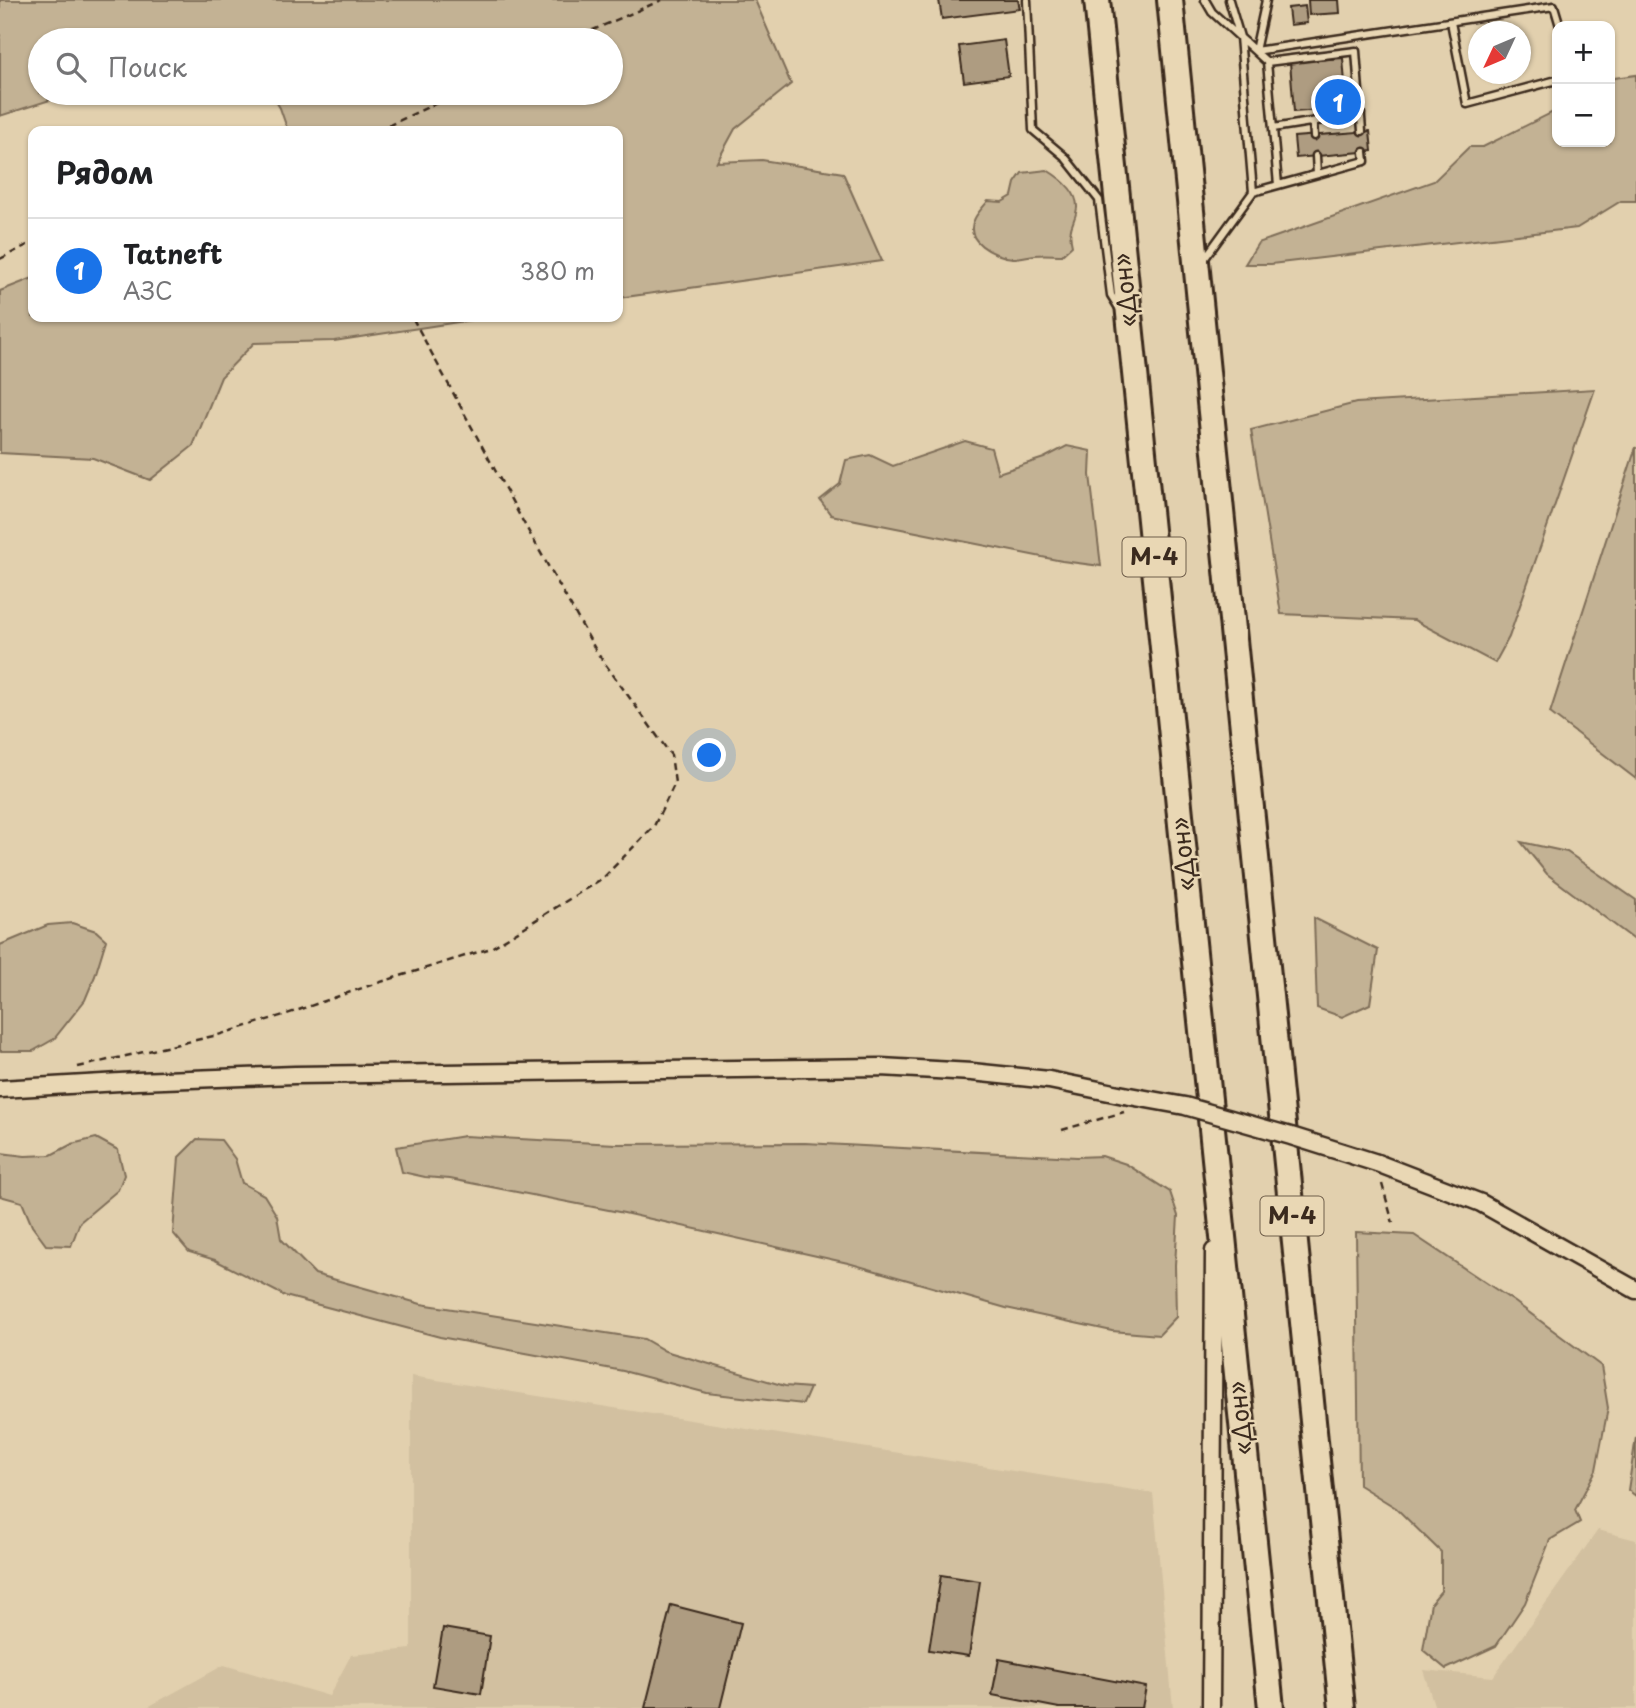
<!DOCTYPE html>
<html lang="ru">
<head>
<meta charset="utf-8">
<style>
  body { margin:0; font-family:"Playpen Sans",sans-serif; background:#f6f6f6; color:#202124 }
  .controls { position:absolute; right:21px; top:21px; display:grid; overflow:hidden; border-radius:14px; box-shadow:0 2px 5px #0004 }
  .controls button { width:63px; height:63px; display:grid; place-items:center; padding:0; border:0; border-bottom:2px solid #e0e0e0; background:#fff; color:#202124; font:35px sans-serif }
  .compass { position:absolute; left:1468px; top:21px; width:63px; height:63px; border-radius:50%; background:#fff; box-shadow:0 2px 5px #0004; rotate:226deg }
  .you { position:absolute; left:710px; top:756px; width:24px; height:24px; margin:-18px; border:5px solid #fff; border-radius:50%; background:#1a73e8; box-shadow:0 0 0 10px #1a73e833 }
  .badge { display:grid; place-items:center; width:46px; height:46px; border-radius:50%; background:#1a73e8; color:#fff; font-size:23px; font-weight:700 }
  .pin { position:absolute; translate:-50% -50%; border:4px solid #fff; box-shadow:0 2px 7px #0006 }
  .list { margin:0; padding:0; list-style:none }
  h2 { display:flex; justify-content:space-between; align-items:center; height:91px; margin:0; padding:0 28px; font-size:30px }
  h2 small { font-size:23px; font-weight:400; color:#757577 }
  .list li { display:grid; grid-template-columns:46px 1fr auto; gap:21px; align-items:center; box-sizing:border-box; height:105px; padding:0 28px; border-top:2px solid #e0e0e0 }
  .list b { display:block; font-size:26px; white-space:nowrap }
  .list p { margin:0; font-size:23px; white-space:nowrap; color:#757577 }
  .list em { font-size:23px; font-style:normal; color:#757577 }
  .icon { flex:none; width:38px; height:38px; fill:none; stroke:currentColor; stroke-width:2; stroke-linecap:round; stroke-linejoin:round }
  .map { position:relative; flex:none; width:1636px; height:1708px; overflow:hidden }
  .search { position:absolute; background:#fff; box-shadow:0 2px 5px #0004; left:28px; top:28px; width:595px; height:77px; display:flex; align-items:center; gap:18px; box-sizing:border-box; padding:0 24px; border-radius:38px; color:#757577; font-size:26px }
  .panel { position:absolute; background:#fff; box-shadow:0 2px 5px #0004; left:28px; top:126px; width:595px; height:196px; border-radius:14px }
  .map>svg:first-child { display:block }
  .built { fill:#d2c0a0 }
  .green { fill:#c3b294; stroke:#7f6e59; stroke-width:2 }
  .building { fill:#ae9c81; stroke:#3b2a1e; stroke-width:2 }
  .lines { fill:none; stroke-linecap:round; stroke-linejoin:round }
  .service-casing { stroke:#3b2a1e; stroke-width:11 }
  .tertiary-casing { stroke:#3b2a1e; stroke-width:21 }
  .motorway-casing { stroke:#3b2a1e; stroke-width:30 }
  .path { stroke:#3b2a1e; stroke-width:2.5; stroke-dasharray:7 5; stroke-linecap:butt }
  .service { stroke:#e9d7b4; stroke-width:6 }
  .tertiary { stroke:#e9d7b4; stroke-width:16 }
  .motorway { stroke:#e9d7b4; stroke-width:24 }
  .tertiary-bridge-casing { stroke:#3b2a1e; stroke-width:21; stroke-linecap:butt }
  .tertiary-bridge { stroke:#e9d7b4; stroke-width:16 }
  .labels { text-anchor:middle; stroke-width:5; stroke-linejoin:round; paint-order:stroke }
  .shield { fill:#e9d7b4; stroke:#6f5e4b; stroke-width:2 }
  .shield-label { font-size:23px; font-weight:bold; fill:#3b2a1e }
  .street-label { font-size:24px; fill:#3b2a1e; stroke:#e9d7b4 }
</style>
</head>
<body>
<div class="map">
<svg width="1636" height="1708" viewBox="0 0 1636 1708">
  <rect width="100%" height="100%" fill="#e2d0ae"/>
  <filter id="ink" filterUnits="userSpaceOnUse"><feTurbulence type="fractalNoise" baseFrequency=".0143" numOctaves="2"/><feDisplacementMap in="SourceGraphic" scale="14" xChannelSelector="R" yChannelSelector="G"/><feConvolveMatrix kernelMatrix="1 2 1 2 8 2 1 2 1" color-interpolation-filters="sRGB"/></filter>
  <g filter="url(#ink)">
    <path class="built" d="M411,1376L1153,1493L1173,1708H146L224,1665L329,1696L351,1655L411,1649Z
      M1598,1530L1636,1540V1708H1435L1423,1670L1493,1677Z"/>
    <path class="green" d="M0,0H755L791,84L735,129L717,162L762,160L843,173L882,261L618,298V131H288L280,108L271,93H611V40H241L239,38L233,40H40V93H72L0,116Z
      M1636,75V201H1621L1577,228L1271,264H1245L1258,243L1434,181L1469,147H1483L1557,110V142H1610V81L1614,78Z
      M1047,170C1060,178 1078,191 1077,208C1075,225 1067,225 1072,246L1062,255C1053,255 1044,254 1035,255C1027,256 1021,258 1013,258C994,256 962,241 975,218C978,212 984,206 988,201L1002,202L1012,196L1015,183L1022,173Z
      M33,278V317H491L334,341L254,343L221,377L193,446L150,480L93,458L0,453V291Z
      M1595,389L1509,637L1495,663L1414,620L1281,614L1251,430L1356,403Z
      M965,441L991,448L998,473L1044,458L1067,446L1091,451L1090,475L1101,566L1062,561L831,515L820,500L840,484L846,460L870,455L893,466Z
      M1636,447V779L1550,713Z
      M1521,842L1567,852L1636,900V941L1547,874Z
      M1314,918L1378,950L1370,1004L1342,1017L1317,1008Z
      M72,923L96,931L106,940L95,976L85,1000L54,1039L33,1051H0V945L48,925Z
      M464,1136L616,1144L805,1143L1077,1157L1102,1156L1126,1164L1170,1192L1178,1216L1175,1265L1176,1317L1159,1335L1112,1331L1006,1308L848,1263L624,1213L450,1179L425,1177L402,1172L396,1147Z
      M96,1138L118,1150L124,1175L118,1190L80,1222L71,1246L46,1245L32,1226L22,1202L0,1196V1153L25,1156L51,1155L72,1144Z
      M197,1139L221,1140L235,1159L242,1183L264,1195L277,1216L281,1239L315,1274L421,1304L644,1339L665,1351L785,1386L810,1388L803,1404L707,1393L623,1371L440,1337L285,1296L215,1260L189,1252L173,1233L179,1157Z
      M1356,1232L1414,1235L1515,1302L1601,1366L1608,1408L1596,1470L1575,1510L1580,1522L1550,1540L1525,1603L1496,1646L1446,1669L1423,1650L1431,1603L1441,1591V1552L1396,1508L1359,1485Z
      M1636,1437V1496L1628,1490Z"/>
    <path class="building" d="M939,0H1018L1020,9L942,19Z
      M1308,0H1339L1340,13L1309,15Z
      M1305,6L1307,23L1290,25L1288,8Z
      M1004,40L1009,76L964,82L959,46Z
      M1343,58L1347,108L1294,112L1290,62Z
      M1370,131L1372,151L1296,158L1294,137Z
      M941,1575L980,1581L969,1656L929,1650Z
      M671,1605L741,1623L720,1708H645Z
      M443,1628L490,1636L481,1694L433,1686Z
      M999,1659L1146,1687L1142,1708H1059L992,1695Z"/>
    <g class="lines">
      <defs>
        <path id="service" d="M1027,0L1033,130L1064,156L1099,200L1111,295L1119,308
          M1205,0L1212,12L1267,62L1356,51L1362,131
          M1229,0L1240,37L1253,192
          M1266,0L1255,51L1554,6L1560,26
          M1451,22L1467,104L1557,80
          M1267,62L1278,185
          M1313,122L1314,136
          M1273,128L1361,114
          M1316,156L1317,174
          M1205,261V258L1253,192L1365,161L1364,152"/>
        <path id="tertiary" d="M0,1089L137,1081L295,1075L881,1067L972,1072L1049,1080L1124,1095
          M1377,1163L1481,1203L1636,1290
          M1211,1708L1214,1251"/>
        <path id="motorway" d="M1097,0L1271,1708
          M1170,0L1211,412L1342,1708"/>
      </defs>
      <use href="#service" class="service-casing"/>
      <use href="#tertiary" class="tertiary-casing"/>
      <use href="#motorway" class="motorway-casing"/>
      <path class="path" d="M570,40L662,0
        M377,131L458,93
        M0,259L33,242
        M78,1067L218,1035L287,1014L368,986L491,948L603,878L654,826L675,783L671,755L598,654L521,518L412,317
        M1062,1130L1124,1112
        M1382,1184L1393,1223"/>
      <use href="#service" class="service"/>
      <use href="#tertiary" class="tertiary"/>
      <use href="#motorway" class="motorway"/>
      <defs>
        <path id="tertiary-bridge" d="M1124,1095L1185,1106L1291,1136L1377,1163"/>
      </defs>
      <use href="#tertiary-bridge" class="tertiary-bridge-casing"/>
      <use href="#tertiary-bridge" class="tertiary-bridge"/>
    </g>
  </g>
  <g class="labels">
    <g class="shield">
      <rect x="1122.5" y="537.5" width="63" height="39" rx="5"/>
      <rect x="1260.5" y="1196.5" width="63" height="39" rx="5"/>
    </g>
    <g class="shield-label">
      <text x="1154" y="565">М-4</text>
      <text x="1292" y="1224">М-4</text>
    </g>
    <g class="street-label">
      <text transform="translate(1126 290) rotate(-96)" y="8">«Дон»</text>
      <text transform="translate(1184 854) rotate(-96)" y="8">«Дон»</text>
      <text transform="translate(1241 1418) rotate(-96)" y="8">«Дон»</text>
    </g>
  </g>
</svg>
<div class="controls">
<button>+</button>
<button>−</button>
</div>
<svg class="compass" viewBox="-18 -18 36 36"><path d="M0-13l5 13h-10z" fill="#e53935"/><path d="M0 13l5-13h-10z" fill="#757577"/></svg>
<div class="you"></div>
<div class="pin badge" style="left:1338px;top:102px">1</div>
<div class="search"><svg class="icon" aria-label="search" viewBox="0 0 24 24"><circle cx="10" cy="10" r="6"/><path d="M15 15l6 6"/></svg>Поиск</div>
<section class="panel">
<h2>Рядом<small></small></h2>
<ul class="list">
<li><span class="badge">1</span><div><b>Tatneft</b><p>АЗС</p></div><em>380 m</em></li>
</ul>
</section>
</div>
</body>
</html>
